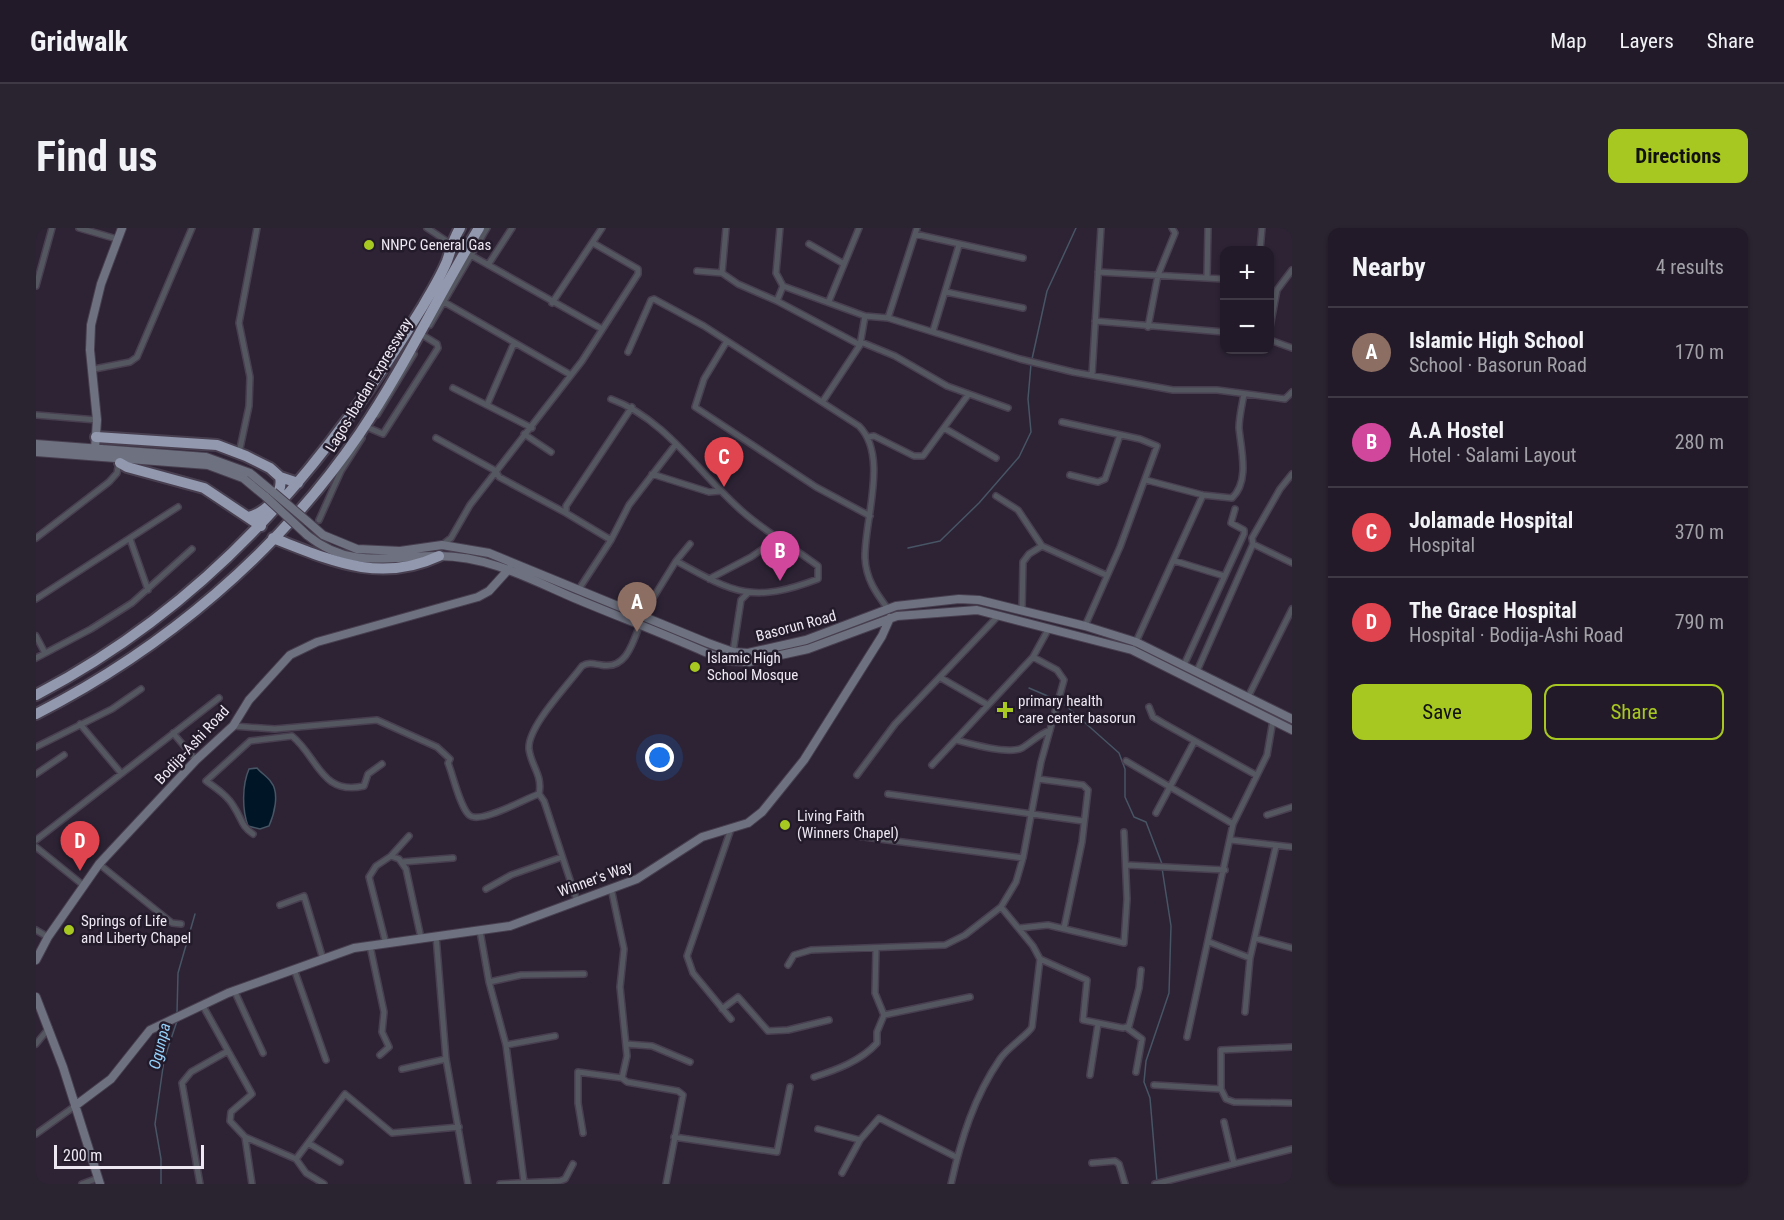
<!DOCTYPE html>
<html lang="en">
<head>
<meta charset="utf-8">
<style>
  body { margin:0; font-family:"Roboto Condensed",sans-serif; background:#2a2330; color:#f1f3f6 }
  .controls { position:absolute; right:18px; top:18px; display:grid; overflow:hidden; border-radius:12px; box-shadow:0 2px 4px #0004 }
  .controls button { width:54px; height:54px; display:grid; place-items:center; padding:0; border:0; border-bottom:2px solid #3f3845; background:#221a28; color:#f1f3f6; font:30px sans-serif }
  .scale { position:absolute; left:18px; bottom:15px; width:150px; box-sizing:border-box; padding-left:6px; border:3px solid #eee8f3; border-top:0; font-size:16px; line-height:21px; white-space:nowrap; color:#eee8f3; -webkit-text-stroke:4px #231a2a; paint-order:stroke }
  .you { position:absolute; left:624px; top:530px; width:21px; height:21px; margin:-15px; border:4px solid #fff; border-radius:50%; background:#1a73e8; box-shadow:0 0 0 9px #1a73e833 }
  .badge { display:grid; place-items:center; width:39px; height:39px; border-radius:50%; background:#a7c820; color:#fff; font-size:20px; font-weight:700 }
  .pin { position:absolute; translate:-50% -50px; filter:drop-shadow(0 2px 3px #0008) }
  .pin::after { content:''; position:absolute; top:32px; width:21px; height:18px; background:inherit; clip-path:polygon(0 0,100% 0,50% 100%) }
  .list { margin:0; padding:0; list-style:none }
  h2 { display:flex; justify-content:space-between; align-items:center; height:78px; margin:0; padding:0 24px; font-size:26px }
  h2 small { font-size:20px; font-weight:400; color:#a2a1a8 }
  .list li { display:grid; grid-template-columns:39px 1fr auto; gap:18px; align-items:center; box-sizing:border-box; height:90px; padding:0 24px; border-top:2px solid #3f3845 }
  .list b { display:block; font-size:22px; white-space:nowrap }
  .list p { margin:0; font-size:20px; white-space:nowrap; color:#a2a1a8 }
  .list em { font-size:20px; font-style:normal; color:#a2a1a8 }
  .actions { display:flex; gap:12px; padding:18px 24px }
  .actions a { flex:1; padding:14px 0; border:2px solid #a7c820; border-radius:12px; text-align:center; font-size:21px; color:#a7c820 }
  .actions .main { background:#a7c820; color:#111 }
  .map { position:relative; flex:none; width:1256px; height:956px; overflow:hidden; border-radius:12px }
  header { display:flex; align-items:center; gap:36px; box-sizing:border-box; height:84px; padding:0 30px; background:#221a28; border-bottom:2px solid #3f3845 }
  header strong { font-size:28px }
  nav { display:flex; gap:33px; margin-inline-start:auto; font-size:21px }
  .intro { display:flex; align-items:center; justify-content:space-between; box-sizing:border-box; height:144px; padding:0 36px }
  h1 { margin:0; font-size:42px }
  .button { padding:15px 27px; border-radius:12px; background:#a7c820; color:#111; font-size:21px; font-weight:700 }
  main { display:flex; gap:36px; padding:0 36px }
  aside { flex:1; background:#221a28; border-radius:12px; box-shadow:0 2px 4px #0004 }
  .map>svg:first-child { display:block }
  .water { fill:#001627; stroke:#475564; stroke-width:1.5 }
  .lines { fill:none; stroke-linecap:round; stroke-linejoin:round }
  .stream { stroke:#475564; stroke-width:1.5 }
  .street-casing { stroke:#483f50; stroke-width:8 }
  .secondary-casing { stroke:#483f50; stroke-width:10 }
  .highway-casing { stroke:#483f50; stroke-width:14 }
  .street { stroke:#555760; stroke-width:5 }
  .secondary { stroke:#6e7280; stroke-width:8 }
  .highway { stroke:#9298ae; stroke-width:10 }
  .secondary-bridge-casing { stroke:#483f50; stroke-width:10; stroke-linecap:butt }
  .secondary-bridge { stroke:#6e7280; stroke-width:8 }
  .poi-dot { fill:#a7c820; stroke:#231a2a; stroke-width:2 }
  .labels { text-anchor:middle; stroke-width:5; stroke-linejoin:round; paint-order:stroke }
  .poi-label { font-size:15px; fill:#eee8f3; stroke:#231a2a; text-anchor:start }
  .street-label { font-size:15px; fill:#eee8f3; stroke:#231a2a }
  .water-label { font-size:16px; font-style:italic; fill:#94d1fb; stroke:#231a2a }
</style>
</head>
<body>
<header>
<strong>Gridwalk</strong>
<nav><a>Map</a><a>Layers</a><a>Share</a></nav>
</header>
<div class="intro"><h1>Find us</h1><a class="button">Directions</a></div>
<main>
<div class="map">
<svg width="1256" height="956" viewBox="0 0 1256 956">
  <rect width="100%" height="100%" fill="#2d2335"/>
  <path class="water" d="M221,540C225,545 232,549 235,554C244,565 238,587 233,598L224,601L212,598C206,582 206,557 213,541Z"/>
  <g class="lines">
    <path class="stream" d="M996,131L1011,63L1040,0
      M872,320L904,313L943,275L983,229L995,204L992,171L995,136
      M993,460L1014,469
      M1029,477L1083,525L1089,541V569L1098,589L1110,594L1126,636
      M141,785L142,745L159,686
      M1121,954L1114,870L1108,854L1110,833L1133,765L1135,698L1126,640
      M125,956V931L119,896L128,832L141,793"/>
    <defs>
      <path id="street" d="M43,0L81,11
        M391,0L415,16
        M879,6L987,30
        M773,16L808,36
        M1224,22L1226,0
        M431,25L566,101
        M452,37L476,0
        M661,43L686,45L702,56L741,73L824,117
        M1062,44L1188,51
        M686,45L690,0
        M1171,49L1172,0
        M0,58L16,0
        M747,58L829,88L852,90L984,131L1037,144L1137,162H1181L1249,171L1256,164
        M910,64L987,80
        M741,73L747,58L740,45L744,0
        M793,73L823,0
        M408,74L535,147
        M516,75L566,0
        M852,90L881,0
        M1059,93L1188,104
        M394,97L451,0
        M1112,99L1122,47L1139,5L1136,0
        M1234,99L1241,62L1256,42
        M897,103L923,17
        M1234,112L1256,120
        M691,113L668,151L659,179L780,259L834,288
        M825,114L859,128L911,158L972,180
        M592,124L615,72L618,71L668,98L823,198C853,228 828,293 829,330C830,351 840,365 852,381
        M58,141L94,134L101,129L156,0
        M1056,147L1065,0
        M417,160L496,200
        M575,171C630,191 664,247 707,284C731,305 757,319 782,338V351C716,376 698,365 640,333
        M787,173L824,117L829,88
        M451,177L478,115
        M0,187L61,192
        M341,187L378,126
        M1026,194L1104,211L1121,218L1084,319L1049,398
        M333,200L347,206L402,120L401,116L388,108
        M908,200L960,230
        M488,206L515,224
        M832,209L838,208L878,228H887L932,167
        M400,210L460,243L463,249L530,285
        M203,225L213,178L214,149L203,95L221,0
        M616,246L673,264L685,263
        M1034,247L1062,254L1069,251L1084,207
        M1110,252L1167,267L1196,270C1214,253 1205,222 1203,200C1203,189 1206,177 1208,166
        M960,268L982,282L1006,318L1070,347
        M283,292L305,243L326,210
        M0,310L73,254L81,245L83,234
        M94,311L112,362
        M575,312L530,285V278L596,179
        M1217,316L1256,335
        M406,317L415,310L434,277L546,133L602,46V41L557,15
        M1139,333L1188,348
        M673,351L715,329L741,311
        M543,361L575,312L593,277L640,216
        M0,371L142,279
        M986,382L987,334L993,326L1006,318
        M606,388L640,333L654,316
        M0,408L9,425
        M1099,416L1167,267
        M697,424L705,372L711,366
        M0,430L55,401L96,375L156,321
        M1148,437L1208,306V302L1195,295L1199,281
        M1161,443L1217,316L1216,310L1244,261L1256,246
        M905,450L952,477
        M1212,469L1256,381
        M1113,479L1117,489L1127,495L1220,547
        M44,496L85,545
        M197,498L239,501L341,492L401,519L414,531L412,535C417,547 424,579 433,587C444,597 490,570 503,566L508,573L541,673
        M137,505L160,532
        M920,512C935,516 973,527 986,520C996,514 1002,507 1014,502
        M0,519L76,481L105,461
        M1090,533L1197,596
        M896,537L997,429L1013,400
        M0,546L28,527
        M821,547L859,496L963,387
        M1002,551L1047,557L1052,562L1046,614L1028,700
        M503,566C507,547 495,538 493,521C491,499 532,457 546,438C553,434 558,436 565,437C590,442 597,415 604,396
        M852,566L1047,593
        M1120,585L1158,514
        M1231,587L1256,579
        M217,606C205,598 206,591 198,579C192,568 180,560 170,553L214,513L256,508C282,529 285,568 328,558L332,546L346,536
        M821,608L987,630
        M0,612L183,470
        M1195,612L1256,619
        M0,619L47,657
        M355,628L363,631L370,641L385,710
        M366,634L417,630
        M63,636L136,695L145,696
        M1091,637L1189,642
        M575,660L588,721L584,759L591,828L586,850L591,854L642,863L647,867L630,956
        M450,661L475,647L526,629
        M244,677L268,668L287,731
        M984,700L1012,697L1088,715L1091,671L1088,604
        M0,702L12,709
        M444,703L453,754L470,817L519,808
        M400,708L410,831L432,956
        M1219,710L1256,720
        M1173,714L1214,730
        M350,716L333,649L340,638L355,628L373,608
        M334,718L348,784L346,804L353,819L344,827
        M1004,731L1051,752L1047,792L1087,800L1093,798L1103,760L1105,742
        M752,737L758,727L775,722L909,717L929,707L965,679L980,654L987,630L1005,534L1028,452L1021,442L997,429
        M258,741L290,832
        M453,754L485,747L548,746
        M198,762L227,825
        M167,778L216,866L195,884L194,893L209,909L260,931L270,945L288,956
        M686,781L702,769L732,803L752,802L793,792
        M1209,784L1214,730L1240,618
        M848,787L934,769
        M695,791L657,745L651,728L695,601
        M1091,800L1106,811L1100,844
        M1151,809L1197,596L1231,527L1237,492
        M0,816L13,800
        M590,816L616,818L654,834
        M470,817L488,954
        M366,841L410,831
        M1054,847L1062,796
        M778,849C800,842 825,833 841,815V804L848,787L839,765L840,721
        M1118,857L1185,861L1190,871L1198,874L1256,875
        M1185,861V822L1256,819
        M1188,894L1198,936
        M782,901L824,912
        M547,905L542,875V844L586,850
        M0,906L39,878
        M209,909L216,956
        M638,909L741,924L754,859
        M272,915L304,934
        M260,931L309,866L356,905L423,899
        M1056,935L1079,933L1083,936L1089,956
        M806,945L824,912L843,890L920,929
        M46,956L62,950
        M164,956L146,855L155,844L192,823
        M464,956L524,953L529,951L537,936
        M915,956C925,911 938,869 964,831C972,819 994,805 996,799L1004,731L997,718L965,679
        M1119,956L1256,921"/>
      <path id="secondary" d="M0,216L170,229L214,245L237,264
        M59,221L61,192L54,122L55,97L65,56L86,0
        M0,224L172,237L207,250L230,269
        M271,293L287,307L321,321L364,323L406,317L453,325L672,415L697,424L712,425L770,412L860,378L923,371L943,372L1049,398L1100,414L1256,491
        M271,307C314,342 353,328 403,328C452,328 494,351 538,370C581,388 626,405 669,424L693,433L713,434L772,421L861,388L941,382L1096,422L1256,502
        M0,732L12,709L63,636L160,532L197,498L213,472L254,427L281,414L442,369L453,363L473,341
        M0,769L27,839L64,956
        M39,878L75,851L114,802L192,765L318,720L474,698L601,651L666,609L712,595L726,584L768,532L846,408L854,390"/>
      <path id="highway" d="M60,209L181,217L210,228L234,240L244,249L262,255
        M84,235L91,239L168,260L225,298
        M212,289C229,285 248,267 244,249
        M237,310C294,332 343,356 403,328
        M0,467C172,377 288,241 387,78C395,64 405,48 411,33C415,22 417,11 424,0
        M0,486C128,421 243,324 324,205C368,140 402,68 443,0"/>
    </defs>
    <use href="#street" class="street-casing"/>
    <use href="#secondary" class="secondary-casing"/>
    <use href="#highway" class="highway-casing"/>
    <use href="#street" class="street"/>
    <use href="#secondary" class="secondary"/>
    <use href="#highway" class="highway"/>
    <defs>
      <path id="secondary-bridge" d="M237,264L271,293
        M230,269L271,307"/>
    </defs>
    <use href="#secondary-bridge" class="secondary-bridge-casing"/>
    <use href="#secondary-bridge" class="secondary-bridge"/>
  </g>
  <g class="poi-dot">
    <circle cx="333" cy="17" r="6"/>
    <circle cx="659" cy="439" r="6"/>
    <path d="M966 473h6v6h6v6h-6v6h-6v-6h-6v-6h6z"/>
    <circle cx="749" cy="597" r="6"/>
    <circle cx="33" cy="702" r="6"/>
  </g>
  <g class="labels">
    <g class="poi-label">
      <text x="345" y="22">NNPC General Gas</text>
      <text x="671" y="435">Islamic High<tspan x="671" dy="17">School Mosque</tspan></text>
      <text x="982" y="478">primary health<tspan x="982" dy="17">care center basorun</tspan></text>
      <text x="761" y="593">Living Faith<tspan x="761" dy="17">(Winners Chapel)</tspan></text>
      <text x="45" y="698">Springs of Life<tspan x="45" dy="17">and Liberty Chapel</tspan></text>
    </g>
    <g class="street-label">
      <text transform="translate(333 157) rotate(-59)" y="5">Lagos-Ibadan Expressway</text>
      <text transform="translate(760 398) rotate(-15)" y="5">Basorun Road</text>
      <text transform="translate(156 517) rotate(-47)" y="5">Bodija-Ashi Road</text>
      <text transform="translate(559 651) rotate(-20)" y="5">Winner's Way</text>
    </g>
    <g class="water-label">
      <text transform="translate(123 818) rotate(-76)" y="6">Ogunpa</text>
    </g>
  </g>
</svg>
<div class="controls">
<button>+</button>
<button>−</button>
</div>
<div class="scale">200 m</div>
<div class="you"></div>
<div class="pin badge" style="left:601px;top:404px;background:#8d6e63">A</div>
<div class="pin badge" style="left:744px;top:353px;background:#d1479c">B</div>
<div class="pin badge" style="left:688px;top:259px;background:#e0444e">C</div>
<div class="pin badge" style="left:44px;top:643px;background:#e0444e">D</div>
</div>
<aside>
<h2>Nearby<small>4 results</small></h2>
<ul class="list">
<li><span class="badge" style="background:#8d6e63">A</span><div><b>Islamic High School</b><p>School · Basorun Road</p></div><em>170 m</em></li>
<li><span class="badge" style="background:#d1479c">B</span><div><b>A.A Hostel</b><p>Hotel · Salami Layout</p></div><em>280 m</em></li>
<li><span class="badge" style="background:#e0444e">C</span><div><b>Jolamade Hospital</b><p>Hospital</p></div><em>370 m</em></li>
<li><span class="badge" style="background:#e0444e">D</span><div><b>The Grace Hospital</b><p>Hospital · Bodija-Ashi Road</p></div><em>790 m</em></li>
</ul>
<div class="actions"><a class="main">Save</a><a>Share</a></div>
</aside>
</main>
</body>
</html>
